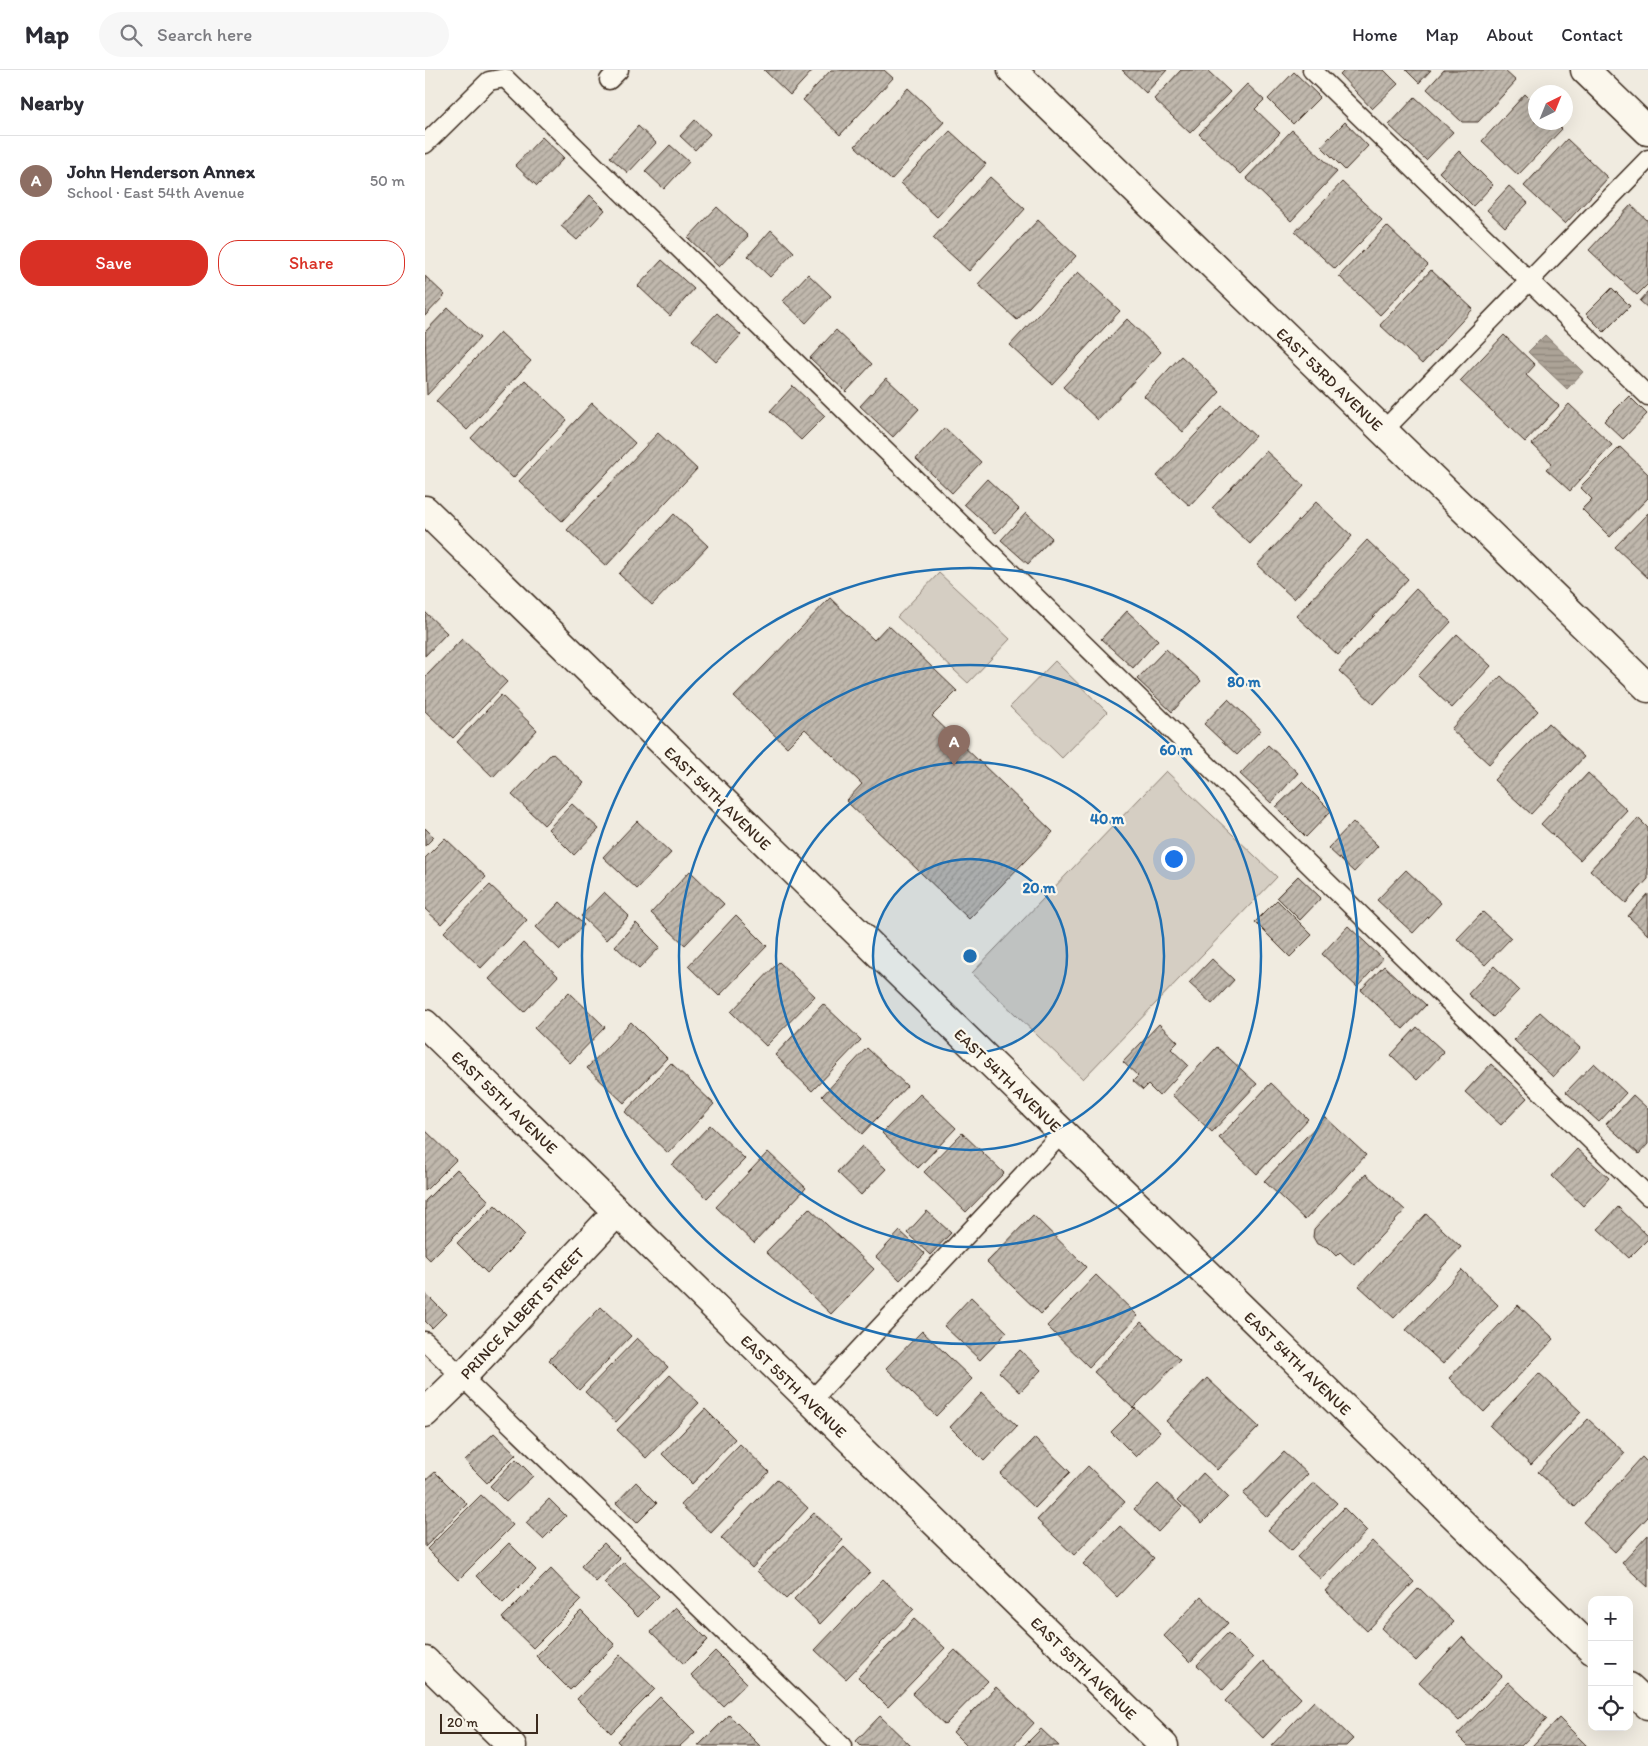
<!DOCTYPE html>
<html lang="en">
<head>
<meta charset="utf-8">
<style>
  body { margin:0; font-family:Itim,sans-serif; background:#f7f7f7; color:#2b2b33 }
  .controls { position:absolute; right:15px; bottom:15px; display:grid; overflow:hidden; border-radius:10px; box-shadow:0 5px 20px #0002 }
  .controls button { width:45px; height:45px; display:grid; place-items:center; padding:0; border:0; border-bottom:1px solid #e1e1e2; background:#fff; color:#2b2b33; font:25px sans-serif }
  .compass { position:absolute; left:1103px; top:15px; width:45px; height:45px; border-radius:50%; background:#fff; box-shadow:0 5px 20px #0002; rotate:43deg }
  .scale { position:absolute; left:15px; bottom:12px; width:98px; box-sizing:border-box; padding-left:5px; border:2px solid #3b2a1e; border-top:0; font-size:14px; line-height:18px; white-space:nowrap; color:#3b2a1e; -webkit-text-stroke:4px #fbf7ec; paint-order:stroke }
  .you { position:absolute; left:748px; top:788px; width:18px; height:18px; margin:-12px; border:4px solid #fff; border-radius:50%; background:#1a73e8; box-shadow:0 0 0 8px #1a73e833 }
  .badge { display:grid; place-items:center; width:32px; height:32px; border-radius:50%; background:#d93025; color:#fff; font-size:16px; font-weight:700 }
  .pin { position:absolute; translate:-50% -41px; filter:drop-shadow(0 1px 2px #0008) }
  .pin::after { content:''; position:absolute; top:26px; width:18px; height:15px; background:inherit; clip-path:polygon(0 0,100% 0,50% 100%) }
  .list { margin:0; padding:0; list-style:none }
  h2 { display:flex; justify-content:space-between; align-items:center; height:65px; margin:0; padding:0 20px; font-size:21px }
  h2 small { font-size:16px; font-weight:400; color:#7c7c81 }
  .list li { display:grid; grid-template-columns:32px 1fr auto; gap:15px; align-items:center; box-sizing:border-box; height:90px; padding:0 20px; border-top:1px solid #e1e1e2 }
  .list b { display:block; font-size:19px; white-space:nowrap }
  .list p { margin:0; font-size:16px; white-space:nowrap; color:#7c7c81 }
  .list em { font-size:16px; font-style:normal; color:#7c7c81 }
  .actions { display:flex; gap:10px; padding:15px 20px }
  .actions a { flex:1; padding:11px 0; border:1px solid #d93025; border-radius:20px; text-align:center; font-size:18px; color:#d93025 }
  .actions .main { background:#d93025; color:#fff }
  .icon { flex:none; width:28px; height:28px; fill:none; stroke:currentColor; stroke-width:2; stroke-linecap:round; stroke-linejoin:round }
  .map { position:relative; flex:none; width:1223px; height:1676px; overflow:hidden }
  header { display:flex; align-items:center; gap:30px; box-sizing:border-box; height:70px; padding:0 25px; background:#fff; border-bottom:1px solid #e1e1e2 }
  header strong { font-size:24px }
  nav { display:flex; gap:28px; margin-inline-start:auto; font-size:18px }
  .search { width:350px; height:45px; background:#f7f7f7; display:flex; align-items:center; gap:12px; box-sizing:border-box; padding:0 18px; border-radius:28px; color:#7c7c81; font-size:19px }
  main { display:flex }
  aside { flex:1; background:#fff }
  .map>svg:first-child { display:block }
  .green { fill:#d5cec3; stroke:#887c70 }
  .water { fill:url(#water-rules); stroke:#7f7367 }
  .building { fill:url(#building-hatch); stroke:#3b2a1e }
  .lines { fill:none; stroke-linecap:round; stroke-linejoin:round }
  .service-casing { stroke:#3b2a1e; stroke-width:21 }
  .minor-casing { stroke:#3b2a1e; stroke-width:31 }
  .service { stroke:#fbf7ec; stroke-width:18 }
  .minor { stroke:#fbf7ec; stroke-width:28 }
  .ring { fill:none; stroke:#1f6fb2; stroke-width:2.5 }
  .labels { text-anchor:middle; stroke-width:4.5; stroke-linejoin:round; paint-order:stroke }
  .street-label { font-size:16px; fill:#3b2a1e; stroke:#fbf7ec }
  .centre { fill:#1f6fb2; stroke:#fbf7ec; stroke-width:2.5 }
  .ring-label { font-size:15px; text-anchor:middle; font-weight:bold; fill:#1f6fb2; stroke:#fbf7ec; stroke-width:4.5; stroke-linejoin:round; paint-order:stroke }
</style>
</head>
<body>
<header>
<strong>Map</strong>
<div class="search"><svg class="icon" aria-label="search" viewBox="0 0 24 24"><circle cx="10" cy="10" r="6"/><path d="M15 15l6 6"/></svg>Search here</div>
<nav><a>Home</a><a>Map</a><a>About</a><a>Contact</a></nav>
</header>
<main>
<aside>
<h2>Nearby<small></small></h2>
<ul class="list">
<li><span class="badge" style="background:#8d6e63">A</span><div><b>John Henderson Annex</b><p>School · East 54th Avenue</p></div><em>50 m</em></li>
</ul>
<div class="actions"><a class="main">Save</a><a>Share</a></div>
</aside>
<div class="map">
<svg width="1223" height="1676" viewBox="0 0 1223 1676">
  <defs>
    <pattern id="water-rules" width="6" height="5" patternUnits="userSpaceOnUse" patternTransform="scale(1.25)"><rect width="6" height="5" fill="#aca397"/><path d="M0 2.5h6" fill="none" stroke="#8d857b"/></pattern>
    <pattern id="building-hatch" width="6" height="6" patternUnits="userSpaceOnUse" patternTransform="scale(1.25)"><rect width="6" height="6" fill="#c0b8ad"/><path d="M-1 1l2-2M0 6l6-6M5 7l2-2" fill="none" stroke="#9d968c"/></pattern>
  </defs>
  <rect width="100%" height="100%" fill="#f0ebe0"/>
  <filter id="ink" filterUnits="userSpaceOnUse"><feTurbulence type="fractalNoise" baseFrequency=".02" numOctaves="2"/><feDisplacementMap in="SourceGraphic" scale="10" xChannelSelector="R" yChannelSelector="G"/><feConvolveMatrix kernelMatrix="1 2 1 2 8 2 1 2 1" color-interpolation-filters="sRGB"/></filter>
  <g filter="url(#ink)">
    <path class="green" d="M514,503L585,569L543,613L472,547Z
      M630,591L682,642L637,688L585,637Z
      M741,701L852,807L658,1009L547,903Z"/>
    <path class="water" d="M1120,265L1158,302L1142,319L1103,282Z"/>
    <path class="building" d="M339,0H388L365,25Z
      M406,0H459L468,8L415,65L378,30Z
      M697,0H742L721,23Z
      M756,0H782L805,22L765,63L729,29Z
      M920,0H959L973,14L947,39L915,5Z
      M981,0H1006L994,13Z
      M1019,0H1079L1091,11L1053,52H1037L1002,19Z
      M869,2L895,27L868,54L843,29Z
      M822,14L839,30L830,39L855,63L815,104L774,64Z
      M483,18L519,52L466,110L430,76Z
      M1100,24L1110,34V52H1130L1137,59L1093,105L1057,71Z
      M990,27L1028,62L1001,90L964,55Z
      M270,50L285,64L270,80L255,66Z
      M920,52L943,76L920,100L896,76Z
      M213,56L231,73L203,103L185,87Z
      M867,60L912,102L866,151L821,108Z
      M525,61L561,94L512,147L476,113Z
      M117,67L139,88L112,116L90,95Z
      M1142,69L1183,108L1140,154L1099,116Z
      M245,75L264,92L239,119L220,101Z
      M1034,81L1068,115L1048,136L1014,102Z
      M565,107L600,139L544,201L508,168Z
      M917,112L957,150L910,199L870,162Z
      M1084,116L1103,133L1080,157L1062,140Z
      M165,125L180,140L152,170L136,156Z
      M1206,135L1223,151V214L1212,225L1164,180Z
      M292,137L323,166L294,197L263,168Z
      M613,150L651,186L592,250L553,214Z
      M962,156L1003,195L955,245L914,206Z
      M346,160L369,182L345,207L323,186Z
      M237,190L269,219L245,246L213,216Z
      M1006,200L1048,239L997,294L955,255Z
      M653,202L695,241L627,314L585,275Z
      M383,204L406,226L381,253L358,231Z
      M0,206L20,225L0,246Z
      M1187,218L1205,236L1179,262L1161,244Z
      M1223,222V238L1215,231Z
      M23,238L55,268L2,325L0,262Z
      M292,243L316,265L291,292L267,270Z
      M702,249L736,282L673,350L638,317Z
      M411,260L447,294L421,322L385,288Z
      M75,262L106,291L42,360L11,331Z
      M1079,265L1110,295L1101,305L1134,336L1100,372L1035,311Z
      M756,286L795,322L758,362L719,326Z
      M461,308L494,339L468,367L435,336Z
      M100,310L142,350L88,408L46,368Z
      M368,316L400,346L376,370L345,341Z
      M1204,326L1222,344L1198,369L1179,351Z
      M167,333L210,373L137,451L94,411Z
      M1144,334L1187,375L1145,421L1121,399L1127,393L1107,374Z
      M797,336L830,366L765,436L732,406Z
      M520,358L556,392L527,423L491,389Z
      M233,363L272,399L181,496L142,460Z
      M1195,377L1223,404V428L1185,467L1157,439L1167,429L1155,417Z
      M841,381L879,416L825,474L787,438Z
      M562,409L594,439L571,463L539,434Z
      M891,432L927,466L869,529L832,495Z
      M601,443L627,468L603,494L576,470Z
      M1223,443V508L1190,477Z
      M249,444L283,476L227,535L194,504Z
      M942,470L983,509L913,585L871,546Z
      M991,519L1026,552L949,634L914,601Z
      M405,528L449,570L463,555L532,621L507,646L628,762L544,849L421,731L437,714L380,659L362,677L309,627Z
      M702,541L733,570L708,598L676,569Z
      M0,542L22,563L0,586Z
      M1032,564L1066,596L1027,638L993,606Z
      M37,569L82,612L28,668L0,641V607Z
      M741,579L776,611L747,642L712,609Z
      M1076,606L1113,641L1064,694L1026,659Z
      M76,625L112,660L68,707L32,672Z
      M803,629L836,660L812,685L779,654Z
      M1123,653L1159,687L1106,744L1069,710Z
      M843,675L873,703L846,733L815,704Z
      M127,683L159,713L119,755L87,725Z
      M1163,703L1202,740L1155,790L1116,754Z
      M877,712L906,741L881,767L851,737Z
      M147,734L174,759L149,785L123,759Z
      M1213,748L1223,758V809L1201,833L1165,800Z
      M212,751L246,783L212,819L178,787Z
      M928,752L953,776L929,802L903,778Z
      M0,758L9,767L0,776Z
      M20,768L61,807L16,854L0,839V788Z
      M981,800L1016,833L988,863L952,830Z
      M265,801L299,834L260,875L226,843Z
      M873,806L896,828L875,850L852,827Z
      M65,815L102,850L56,898L19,862Z
      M179,822L204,846L181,870L156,846Z
      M1223,824V865L1203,846Z
      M852,830L887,865L865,887L830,852Z
      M135,832L159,855L135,880L111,857Z
      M1058,842L1086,868L1060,895L1032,869Z
      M311,845L342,876L294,926L263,896Z
      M211,853L235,877L214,899L190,876Z
      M923,856L958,889L932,917L897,884Z
      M98,873L133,906L99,942L64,909Z
      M787,889L809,910L787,934L764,913Z
      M354,892L390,926L341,976L306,942Z
      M959,896L1001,935L978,959L936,920Z
      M1069,896L1094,920L1068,947L1043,924Z
      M144,922L180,957L145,993L109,958Z
      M398,934L436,970L387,1021L350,985Z
      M1115,942L1155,978L1128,1007L1089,970Z
      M206,952L242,988L199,1033L162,998Z
      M734,954L753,972L746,979L763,995L734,1026L723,1015L718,1020L708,1011L713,1006L698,992Z
      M992,957L1019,982L992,1010L966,985Z
      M792,977L832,1014L787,1062L747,1025Z
      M442,978L482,1016L437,1064L397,1026Z
      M246,993L289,1034L243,1083L200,1042Z
      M1169,993L1201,1023L1174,1052L1141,1022Z
      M1066,994L1102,1028L1076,1055L1040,1022Z
      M846,1013L883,1049L832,1104L794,1068Z
      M495,1024L531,1058L493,1098L457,1063Z
      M1208,1025L1223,1039V1074L1214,1084L1181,1054Z
      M900,1047L941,1085L880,1150L839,1111Z
      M285,1055L320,1089L282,1128L247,1095Z
      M0,1060L31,1090L0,1121Z
      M537,1063L579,1103L541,1142L499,1102Z
      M437,1076L461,1099L436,1125L412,1102Z
      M1152,1079L1184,1108L1158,1136L1127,1106Z
      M343,1082L381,1118L329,1173L291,1137Z
      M32,1099L64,1131L5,1190L0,1185V1131Z
      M941,1104L980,1140L929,1195L915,1182L911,1186L902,1177L892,1174L888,1167L889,1159Z
      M70,1135L100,1165L62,1203L32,1173Z
      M1193,1137L1223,1166V1169L1204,1188L1173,1159Z
      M384,1138L449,1199L406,1244L341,1182Z
      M502,1141L526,1163L505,1185L482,1163Z
      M1001,1144L1036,1177L969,1248L934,1216Z
      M608,1145L661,1197L616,1244L562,1192Z
      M475,1161L500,1184L475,1210L451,1187Z
      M1037,1200L1073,1235L1018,1294L981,1260Z
      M671,1205L713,1246L664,1297L622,1256Z
      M0,1223L21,1244L7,1258L0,1251Z
      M546,1227L582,1262L555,1290L519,1256Z
      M1093,1235L1129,1269L1059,1342L1024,1308Z
      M176,1237L206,1266L154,1320L124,1290Z
      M716,1252L755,1290L708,1338L669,1302Z
      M497,1261L547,1309L511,1346L461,1298Z
      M212,1268L243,1297L191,1352L160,1322Z
      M595,1280L616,1300L595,1322L574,1302Z
      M1114,1303L1156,1342L1106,1395L1065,1356Z
      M245,1305L274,1333L221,1388L192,1360Z
      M782,1308L834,1357L792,1400L741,1351Z
      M557,1323L592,1356L559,1391L525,1357Z
      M710,1338L735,1362L711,1387L686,1362Z
      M280,1339L310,1369L267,1414L237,1384Z
      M1163,1349L1200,1383L1150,1437L1113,1402Z
      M69,1363L91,1384L62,1413L40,1391Z
      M610,1368L645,1402L610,1438L575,1404Z
      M315,1374L344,1402L286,1463L256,1435Z
      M859,1382L883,1404L842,1447L818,1424Z
      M1217,1387L1223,1393V1447L1190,1482L1158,1452Z
      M91,1389L108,1406L81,1432L65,1416Z
      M663,1396L700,1432L649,1485L612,1450Z
      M10,1402L42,1434L0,1477V1411Z
      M778,1403L803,1427L777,1453L753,1430Z
      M352,1409L383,1438L327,1498L296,1468Z
      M211,1412L232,1433L212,1453L191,1433Z
      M889,1412L912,1433L866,1481L843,1460Z
      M733,1414L757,1437L733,1462L709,1439Z
      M56,1425L88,1455L33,1510L2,1479Z
      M124,1429L141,1446L118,1469L101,1453Z
      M919,1438L942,1461L896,1509L872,1487Z
      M389,1443L418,1470L361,1529L332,1501Z
      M695,1456L729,1488L692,1527L658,1494Z
      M1223,1465V1517L1197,1493Z
      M947,1471L989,1512L942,1561L900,1521Z
      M84,1473L111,1500L78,1533L51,1506Z
      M179,1473L195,1489L171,1512L156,1496Z
      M419,1477L445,1502L395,1554L369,1529Z
      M199,1492L234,1526L213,1547L179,1513Z
      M126,1499L156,1530L108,1578L77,1548Z
      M458,1509L489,1539L421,1609L390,1580Z
      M994,1518L1029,1552L991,1591L956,1558Z
      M776,1527L803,1553L765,1592L739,1566Z
      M250,1537L283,1570L259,1594L226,1562Z
      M156,1541L190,1575L145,1620L111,1586Z
      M489,1549L520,1578L463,1637L433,1607Z
      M803,1563L828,1588L798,1620L772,1595Z
      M1037,1567L1077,1606L1034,1651L994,1613Z
      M530,1580L563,1611L520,1655L487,1624Z
      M290,1581L322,1613L298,1636L266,1605Z
      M195,1585L230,1619L186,1663L152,1629Z
      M838,1591L876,1628L838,1668L800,1631Z
      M1083,1612L1122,1649L1096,1676H1043L1032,1665Z
      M571,1617L609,1653L588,1676H542L528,1662Z
      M235,1627L270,1662L255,1676H197L192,1671Z
      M889,1631L928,1669L921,1676H846Z
      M304,1645L335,1676H273Z
      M455,1646L486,1676H436L431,1671Z
      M1134,1648L1162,1676H1107Z
      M616,1659L634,1676H599Z"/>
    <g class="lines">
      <defs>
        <path id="service" d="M887,0L1223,326
          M184,10L194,0
          M0,74L64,11L80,8L1223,1126
          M958,361L1223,89
          M0,1271L417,1676
          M385,1332L637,1063"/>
        <path id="minor" d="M587,0L1223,618
          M1160,0L1223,61
          M0,440L1167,1580
          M0,954L739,1676
          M0,1343L37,1307L192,1142
          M0,1591L87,1676
          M1204,1617L1223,1635"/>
      </defs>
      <use href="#service" class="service-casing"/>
      <use href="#minor" class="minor-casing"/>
      <use href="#service" class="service"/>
      <use href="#minor" class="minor"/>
    </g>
  </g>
  <circle cx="545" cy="886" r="97" fill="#1f6fb2" fill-opacity=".12"/>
  <g class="ring">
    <circle cx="545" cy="886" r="97"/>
    <circle cx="545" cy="886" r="194"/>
    <circle cx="545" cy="886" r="291"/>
    <circle cx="545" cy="886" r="388"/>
  </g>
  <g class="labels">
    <g class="street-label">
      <text transform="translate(905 309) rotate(44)" y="6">EAST 53RD AVENUE</text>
      <text transform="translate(293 728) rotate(44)" y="6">EAST 54TH AVENUE</text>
      <text transform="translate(583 1010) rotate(44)" y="6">EAST 54TH AVENUE</text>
      <text transform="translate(80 1032) rotate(44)" y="6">EAST 55TH AVENUE</text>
      <text transform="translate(97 1243) rotate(-47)" y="6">PRINCE ALBERT STREET</text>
      <text transform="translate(873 1293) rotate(44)" y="6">EAST 54TH AVENUE</text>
      <text transform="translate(369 1316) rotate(44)" y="6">EAST 55TH AVENUE</text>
      <text transform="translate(659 1598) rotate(44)" y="6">EAST 55TH AVENUE</text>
    </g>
  </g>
  <circle cx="545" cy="886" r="8" class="centre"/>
  <g class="ring-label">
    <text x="819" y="617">80 m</text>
    <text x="751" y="685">60 m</text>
    <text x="682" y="754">40 m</text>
    <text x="614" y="823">20 m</text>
  </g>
</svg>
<div class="controls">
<button>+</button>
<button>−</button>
<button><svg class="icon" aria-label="locate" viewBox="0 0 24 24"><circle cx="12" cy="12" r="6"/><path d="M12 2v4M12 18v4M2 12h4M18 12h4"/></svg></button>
</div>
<svg class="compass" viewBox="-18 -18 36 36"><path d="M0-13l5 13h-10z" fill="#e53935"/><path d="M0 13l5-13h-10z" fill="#7c7c81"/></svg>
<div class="scale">20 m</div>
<div class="you"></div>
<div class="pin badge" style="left:529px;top:696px;background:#8d6e63">A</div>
</div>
</main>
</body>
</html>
